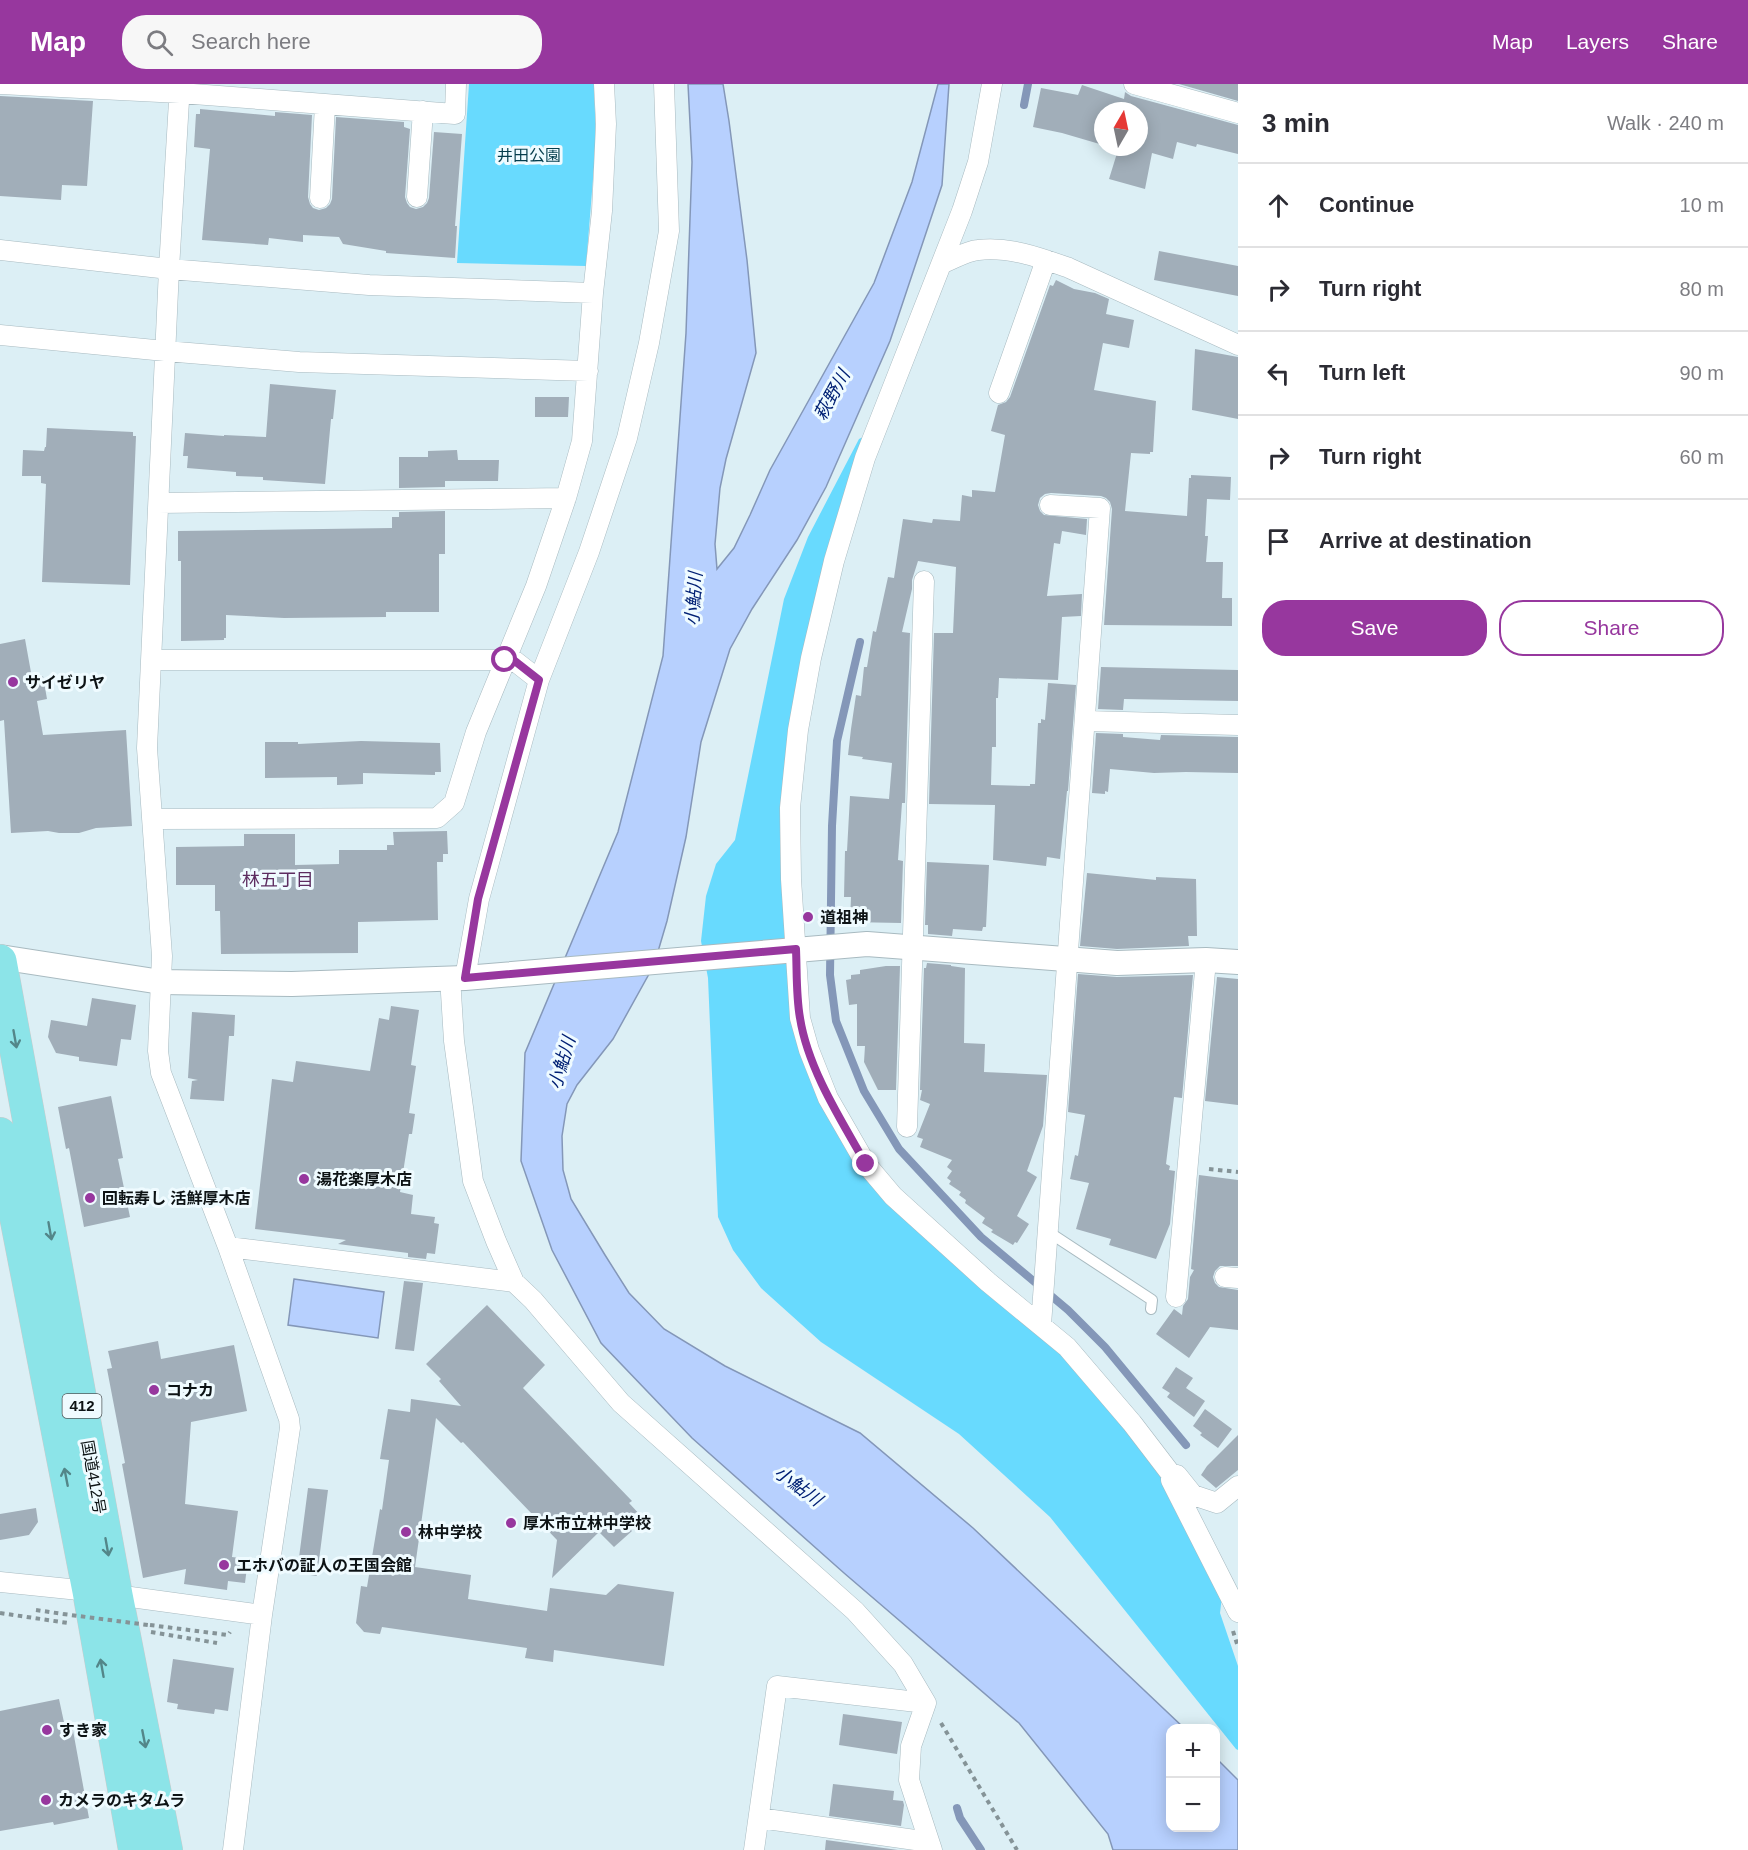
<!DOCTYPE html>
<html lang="en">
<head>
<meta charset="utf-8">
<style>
  body { margin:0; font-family:Arial,"Noto Sans JP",sans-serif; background:#f7f7f7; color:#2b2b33 }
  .controls { position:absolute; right:18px; bottom:18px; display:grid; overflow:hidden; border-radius:12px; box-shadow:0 3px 15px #0003 }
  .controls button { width:54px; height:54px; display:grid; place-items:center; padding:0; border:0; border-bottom:2px solid #e1e1e2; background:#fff; color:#2b2b33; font:30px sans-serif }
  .compass { position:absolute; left:1094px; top:18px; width:54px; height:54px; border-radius:50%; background:#fff; box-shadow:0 3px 15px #0003; rotate:9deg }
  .stop { position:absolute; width:18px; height:18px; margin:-14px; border:4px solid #97379e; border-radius:50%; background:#fff }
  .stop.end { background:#97379e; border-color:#fff; box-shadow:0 2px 6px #0008 }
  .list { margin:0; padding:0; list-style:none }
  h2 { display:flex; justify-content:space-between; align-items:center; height:78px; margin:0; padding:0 24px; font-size:26px }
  h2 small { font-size:20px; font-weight:400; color:#7c7c81 }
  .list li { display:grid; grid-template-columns:39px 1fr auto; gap:18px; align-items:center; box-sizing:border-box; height:84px; padding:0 24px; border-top:2px solid #e1e1e2 }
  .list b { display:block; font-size:22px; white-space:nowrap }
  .list em { font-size:20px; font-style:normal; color:#7c7c81 }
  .actions { display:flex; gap:12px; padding:18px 24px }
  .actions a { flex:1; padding:14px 0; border:2px solid #97379e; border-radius:24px; text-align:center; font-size:21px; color:#97379e }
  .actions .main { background:#97379e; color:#fff }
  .icon { flex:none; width:33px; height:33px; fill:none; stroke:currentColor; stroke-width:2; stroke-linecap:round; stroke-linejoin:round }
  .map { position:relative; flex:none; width:1238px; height:1766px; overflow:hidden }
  header { display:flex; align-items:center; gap:36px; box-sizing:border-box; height:84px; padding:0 30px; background:#97379e; color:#fff }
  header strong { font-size:28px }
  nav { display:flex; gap:33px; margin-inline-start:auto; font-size:21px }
  .search { width:420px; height:54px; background:#f7f7f7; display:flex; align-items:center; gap:15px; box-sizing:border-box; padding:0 21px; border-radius:24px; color:#7c7c81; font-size:22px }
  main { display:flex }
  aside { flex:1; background:#fff }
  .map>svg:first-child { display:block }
  .green { fill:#68dafe }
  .water { fill:#b7d0fe; stroke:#8497b8; stroke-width:1.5 }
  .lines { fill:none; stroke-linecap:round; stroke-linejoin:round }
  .stream { stroke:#8497b8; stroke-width:8 }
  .building { fill:#a1aeb9 }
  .service-casing { stroke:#a8bac0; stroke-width:12 }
  .minor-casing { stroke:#a8bac0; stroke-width:21 }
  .tertiary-casing { stroke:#a8bac0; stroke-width:26 }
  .trunk-casing { stroke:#cacbcc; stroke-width:34 }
  .path { stroke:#859397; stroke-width:4; stroke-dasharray:4.5 4.5; stroke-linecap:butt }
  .service { stroke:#fff; stroke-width:10 }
  .minor { stroke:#fff; stroke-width:20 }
  .tertiary { stroke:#fff; stroke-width:24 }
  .trunk { stroke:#8ce4e8; stroke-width:33 }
  .path-bridge { stroke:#859397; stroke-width:4; stroke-dasharray:4.5 4.5; stroke-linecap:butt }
  .oneway { stroke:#538689 }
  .route { stroke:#97379e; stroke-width:8 }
  .poi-dot { fill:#97379e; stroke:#effbff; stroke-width:2 }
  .labels { text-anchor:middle; stroke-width:6; stroke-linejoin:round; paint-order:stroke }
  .shield { fill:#effbff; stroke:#51595b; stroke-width:1.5 }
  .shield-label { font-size:15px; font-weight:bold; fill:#0d1315 }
  .park-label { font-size:16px; fill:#053d4c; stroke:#effbff }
  .poi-label { font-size:16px; font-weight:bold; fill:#0d1315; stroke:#effbff; text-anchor:start }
  .street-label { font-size:16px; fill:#0d1315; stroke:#effbff }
  .water-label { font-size:18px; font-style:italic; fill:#002074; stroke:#effbff }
  .neighbourhood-label { font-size:18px; fill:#5d2d60; stroke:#effbff }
</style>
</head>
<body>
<header>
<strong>Map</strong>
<div class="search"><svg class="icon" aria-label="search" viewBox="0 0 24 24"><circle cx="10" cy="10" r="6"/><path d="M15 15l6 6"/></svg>Search here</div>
<nav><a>Map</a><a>Layers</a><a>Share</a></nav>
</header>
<main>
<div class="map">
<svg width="1238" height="1766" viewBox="0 0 1238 1766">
  <rect width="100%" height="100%" fill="#dceff5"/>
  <path class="green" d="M469,0H594L596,58L586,182L457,179Z
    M865,352L792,635L794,942L854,1075L1067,1272L1161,1388L1222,1512L1220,1529L1238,1582V1666L1236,1665L1050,1433L959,1350L821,1258L761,1204L733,1166L718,1133L708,894L701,857L706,812L716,780L735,756L784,515L808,453L859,355Z"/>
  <path class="water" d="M688,0H723L729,37L747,176L756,269L726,375L720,404L715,460L717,485L734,464L750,431L770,386L874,199L912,98L938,0H949L942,101L890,257L826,403L797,456L752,525L730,565L701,658L686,753L667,837L654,881L613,955L577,1001L567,1020L562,1052L563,1086L571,1115L605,1171L629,1209L664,1245L725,1282L860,1349L973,1444L1184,1644H1170V1744H1216V1674L1238,1696V1766H1113L1108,1750L1019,1639L844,1489L692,1354L601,1259L552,1166L521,1077L525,969L618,748L663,572L686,249L692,78Z
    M294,1195L384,1208L378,1254L288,1241Z"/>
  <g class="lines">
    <path class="stream" d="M1024,21L1028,0
      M860,558L837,657L832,742L830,891L836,937L864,1007L899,1065L981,1153L1068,1226L1105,1263L1186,1361
      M957,1724L960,1734L981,1766"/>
  </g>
  <path class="building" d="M1179,0H1238V17Z
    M1082,1L1124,15L1125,8L1131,12L1238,41V70L1197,60L1196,63L1177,58L1173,75L1152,69L1145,105L1109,95L1118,66L1109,63H1139V27H1103V61L1062,49L1033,43L1041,4L1078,11Z
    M0,12L93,17L87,102L62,101L61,116L0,112Z
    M200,25L275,32V28L312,31L308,113L310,120L313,124L319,126L326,124L330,120L332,115L336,33L404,38V43L410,45L405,113L407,119L410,123L416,125L423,123L427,119L429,114L434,48L462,50L455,142H457L455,174L386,169V167L343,160L339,153L303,151V158L269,154L268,161L202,156L210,65L194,63L196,30H200Z
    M1159,167L1238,182V212L1154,196Z
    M1056,196L1074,205L1095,209L1109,215L1106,230L1134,236L1129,264L1103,259L1094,306L1156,317L1153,368H1150V370L1131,369L1125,427L1187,432L1189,394H1191V391L1231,393L1230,416L1207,415L1205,452H1208L1206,478H1223L1222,514H1232V542L1104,541L1112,425L1110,418L1106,414L1101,412L1051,409L1045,410L1040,414L1038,421L1040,427L1044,431L1087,435L1086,451L1062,447L1060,460L1054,459L1047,512L1082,510L1081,532L1062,533L1058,596L999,594L998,614H996V663H992L991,701L1030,702V700H1035L1038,639H1041V635L1045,636L1048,599L1076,601L1068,707H1067L1060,775L1047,773L1046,782L993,776L995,721L929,720L934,549H953L956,483L918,477L912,496V505L902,548L910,549L905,719H902L898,776L903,777L901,839L850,838L851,813H844L845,767H847L850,712L889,715L892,679L862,675L863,673L848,671L851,645L856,611L861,612L864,583H867L873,547L876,548L888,493L894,494L903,435L932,439L933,435L960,437L962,411L972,413V406L995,408L1005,351L991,347L998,321L1006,318L1010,313L1050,201L1053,202Z
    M1195,265L1238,273V335L1192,326Z
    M270,300L336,306L333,335H331L325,400L263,396V393L236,392V388L187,384L188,372H183L185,349L224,352V351L266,353Z
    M535,313H569L568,333H535Z
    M47,344L133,348V352H136L130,501L42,498L46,400L41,399V392H22L23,366L44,367L45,363H46Z
    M457,366L458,376H499L498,397H445V403L399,404V373H428V367Z
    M445,427V470H439V528H386V533L284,534L226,531V554H224V556L181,557V477H178V447L392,444V433H399V428Z
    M25,555L32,594L43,592L47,615L37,617L43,651L126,646L132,742L96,744L79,749H59L48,747L11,749L4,636L0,637V560Z
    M1101,583L1238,586V617L1124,615L1123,626L1098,625Z
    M1096,649L1123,650V653L1160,656L1161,651L1238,653V689L1186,688L1154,689L1110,685L1108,708L1105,707V710L1092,709Z
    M361,657L440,659L441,688H435V691L363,689V700L337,701V693L265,694V658H298V660Z
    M447,747L448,770H443V778H437L438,836L358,838V869L221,870L220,827H215V801H176V763L244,762V750H295V781L339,780V766H387V761H394L393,748Z
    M927,778L989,781L986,843H983L982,847L953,845L952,852L928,850V841H925Z
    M1087,789L1156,796V793L1196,795L1197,852H1188L1189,862L1117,865L1080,862Z
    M927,879L951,881V882L965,884L964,959L985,960L984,988L1047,991L1043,1042L1027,1087L1037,1093L1017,1132L1029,1140L1017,1159L1015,1158L1013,1161L991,1148L993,1146L982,1139L985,1134L965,1119L966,1116L959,1111L961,1108L949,1100L951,1097L947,1094L952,1087L947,1083L952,1076L920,1063L923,1055L917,1053L930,1020L920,1016L922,1006H920L924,884H926Z
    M886,882H900L896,1006H878L864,978L865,962H857V920L849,921L846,896L851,895V891L860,890V886Z
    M1078,890L1117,893L1193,891L1182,1014L1174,1013L1166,1080L1170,1082L1169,1086L1175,1087L1170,1140L1156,1175L1109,1161L1111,1155L1076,1145L1089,1099L1070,1095L1075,1071L1078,1072L1085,1031L1068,1028Z
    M1217,893L1238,895V1021L1205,1017Z
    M92,914L136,921L131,956L121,955L117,982L79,977V973L56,969L48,953L51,936L87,942Z
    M391,922L419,926L411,981L416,982L409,1029L415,1030L412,1050H409L400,1108L413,1111L411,1130L435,1133L434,1139L439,1140L435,1170L427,1169L426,1175L408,1173V1169L338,1160L346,1156L255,1145L272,995L293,998L296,977L370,987L379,934L389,936Z
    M192,928L235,931L234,952H229L224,1017L190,1015L192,997L198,996L188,994Z
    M111,1012L123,1074L118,1075L130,1133L84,1143L69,1064L66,1065L58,1023Z
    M1199,1091L1238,1096V1182H1220L1215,1187L1213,1193L1215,1199L1219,1203L1238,1206V1246L1210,1243L1189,1274L1156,1250L1174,1225L1182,1231L1183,1222L1188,1215L1190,1193L1194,1186L1191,1185Z
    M404,1197L423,1199L414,1267L395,1265Z
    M487,1221L545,1281L523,1304L632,1417L629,1419L642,1433L630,1445L632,1447L614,1463L599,1448L552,1494L557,1456L463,1358L461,1359L436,1334L415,1483L471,1491L468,1515L547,1527L550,1504L606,1511L618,1500L674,1508L664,1582L554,1566L553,1578L525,1574L527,1564L382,1543L380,1550L364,1548L356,1539L361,1502L367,1503L380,1425L382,1426L389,1376L380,1375L388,1325L410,1328L411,1315L461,1322L439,1297L441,1295L426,1280Z
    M158,1257L161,1275L234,1261L247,1327L191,1338L185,1420L238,1427L232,1473L248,1475L245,1499L228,1497L227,1506L184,1500L186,1485L143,1494L122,1380L125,1379L107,1285L112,1284L108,1267Z
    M1176,1283L1193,1294L1186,1304L1205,1317L1194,1333L1167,1313L1170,1309L1162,1304Z
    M1205,1325L1232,1345L1218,1364L1200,1351L1202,1349L1193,1342Z
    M1238,1351V1386L1216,1404L1201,1391L1207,1382Z
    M308,1404L328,1406L317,1492L297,1489Z
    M36,1424L38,1438L29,1451L0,1456V1430Z
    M173,1575L234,1584L228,1627L215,1625L214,1630L177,1625L178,1620L167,1618Z
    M59,1615L65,1643L72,1641L89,1734L54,1741L53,1738L0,1747V1627Z
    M843,1630L902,1638L897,1670L839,1661Z
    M833,1700L894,1707L893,1716L903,1717L904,1721L901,1742L829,1732Z
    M826,1756L898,1766H825Z"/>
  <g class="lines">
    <defs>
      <path id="service" d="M1047,1147L1152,1216L1151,1225"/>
      <path id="minor" d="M0,0L180,9L455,30L456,0
        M180,0L169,185L147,664L162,872L158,967L161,989L228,1163L289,1335L290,1344L262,1531L233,1766
        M992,0L978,78L962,127L865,374L834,477L811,574L798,646L790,724L791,795L800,934L809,966L828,1014L866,1080L893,1112L988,1198L1067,1263L1132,1339L1171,1390V1396L1238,1528
        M1134,0L1238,29
        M417,113L423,27
        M320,114L325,21
        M0,166L169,185L369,201L593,209
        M943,179C954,175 966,167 978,166C1009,162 1041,174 1069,184L1238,261
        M0,251L165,267L299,278L588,287
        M999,309L1046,176
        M159,419L566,414
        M507,571L539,596
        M153,576H505
        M1086,637L1238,641
        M152,735L437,734L454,719L476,648L536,502L566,414L582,357L593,209L602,127L606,40L604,0
        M450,893L454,957L473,1097L496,1157L514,1198L533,1216L621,1319L855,1527L903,1580L926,1619
        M465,894L479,815L539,596L589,468L627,354L649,259L669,147L664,0
        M907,1043L924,497
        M228,1163L514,1198
        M1225,1193L1238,1194
        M1176,1213L1206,876
        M1041,1241C1059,968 1082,696 1100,424L1050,421
        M1177,1391L1193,1411L1217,1419L1238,1402
        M0,1498L89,1507
        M116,1511L262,1531
        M926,1619L911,1662L909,1696L932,1766
        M759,1734L929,1758
        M754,1766L777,1602L926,1619"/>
      <path id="tertiary" d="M0,873L161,898L292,900L465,894L867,860L1117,879L1206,876L1238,878"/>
      <path id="trunk" d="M0,877L116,1511L166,1766
        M0,1050L89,1507L135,1766"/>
    </defs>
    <use href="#service" class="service-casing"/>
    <use href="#minor" class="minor-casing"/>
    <use href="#tertiary" class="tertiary-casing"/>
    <use href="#trunk" class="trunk-casing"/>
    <path class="path" d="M1209,1085L1238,1088
      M36,1526L63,1530
      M0,1529L68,1539
      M150,1541L228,1551L230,1548
      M1233,1547L1238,1563
      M151,1548L217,1559
      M941,1639L1017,1766"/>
    <use href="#service" class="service"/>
    <use href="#minor" class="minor"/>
    <use href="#tertiary" class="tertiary"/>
    <use href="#trunk" class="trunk"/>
    <path class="path-bridge" d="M63,1530L148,1541"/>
  </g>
  <defs><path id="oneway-shaft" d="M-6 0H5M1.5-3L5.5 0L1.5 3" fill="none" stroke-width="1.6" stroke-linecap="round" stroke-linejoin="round" transform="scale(1.5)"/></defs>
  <g class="oneway">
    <use href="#oneway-shaft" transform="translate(15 955) rotate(80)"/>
    <use href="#oneway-shaft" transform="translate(50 1147) rotate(80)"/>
    <use href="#oneway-shaft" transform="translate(66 1393) rotate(-101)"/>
    <use href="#oneway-shaft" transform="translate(107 1463) rotate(80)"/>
    <use href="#oneway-shaft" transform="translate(102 1584) rotate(-100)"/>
    <use href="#oneway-shaft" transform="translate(144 1655) rotate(79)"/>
  </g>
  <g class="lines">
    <path class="route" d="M505,576L507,571L539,596L478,815L465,894L796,865C797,888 796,912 800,934C808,985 841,1036 866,1080"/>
  </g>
  <g class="poi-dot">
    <circle cx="13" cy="598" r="6"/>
    <circle cx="808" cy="833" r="6"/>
    <circle cx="304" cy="1095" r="6"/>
    <circle cx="90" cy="1114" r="6"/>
    <circle cx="154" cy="1306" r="6"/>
    <circle cx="511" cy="1439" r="6"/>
    <circle cx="406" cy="1448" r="6"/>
    <circle cx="224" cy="1481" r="6"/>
    <circle cx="47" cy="1646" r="6"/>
    <circle cx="46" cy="1716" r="6"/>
  </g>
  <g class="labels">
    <rect class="shield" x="62.5" y="1310" width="39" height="24" rx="4.5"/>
    <g class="shield-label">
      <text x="82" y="1327">412</text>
    </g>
    <g class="park-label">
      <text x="529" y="77">井田公園</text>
    </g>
    <g class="poi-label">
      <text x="25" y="604">サイゼリヤ</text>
      <text x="820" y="839">道祖神</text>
      <text x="316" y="1101">湯花楽厚木店</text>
      <text x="102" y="1120">回転寿し 活鮮厚木店</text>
      <text x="166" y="1312">コナカ</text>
      <text x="523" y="1445">厚木市立林中学校</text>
      <text x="418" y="1454">林中学校</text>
      <text x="236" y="1487">エホバの証人の王国会館</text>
      <text x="59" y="1652">すき家</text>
      <text x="58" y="1722">カメラのキタムラ</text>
    </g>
    <g class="street-label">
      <text transform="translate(94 1393) rotate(80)" y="6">国道412号</text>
    </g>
    <g class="water-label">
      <text transform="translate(832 311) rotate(-61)" y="6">萩野川</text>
      <text transform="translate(694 515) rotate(-86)" y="6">小鮎川</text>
      <text transform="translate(562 979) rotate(-74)" y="6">小鮎川</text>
      <text transform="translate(798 1402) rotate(36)" y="6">小鮎川</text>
    </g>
    <g class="neighbourhood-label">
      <text x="278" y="802">林五丁目</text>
    </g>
  </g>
</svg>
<div class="controls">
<button>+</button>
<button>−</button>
</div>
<svg class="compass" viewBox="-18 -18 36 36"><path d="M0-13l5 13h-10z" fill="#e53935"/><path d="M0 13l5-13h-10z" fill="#7c7c81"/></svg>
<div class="stop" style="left:505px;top:576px"></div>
<div class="stop end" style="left:866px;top:1080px"></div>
</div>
<aside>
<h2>3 min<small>Walk · 240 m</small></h2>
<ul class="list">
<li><svg class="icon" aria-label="ahead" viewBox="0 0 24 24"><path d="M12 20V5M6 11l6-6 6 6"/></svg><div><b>Continue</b></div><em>10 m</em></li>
<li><svg class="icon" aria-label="right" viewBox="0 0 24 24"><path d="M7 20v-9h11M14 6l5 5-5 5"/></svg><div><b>Turn right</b></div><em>80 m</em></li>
<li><svg class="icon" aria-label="left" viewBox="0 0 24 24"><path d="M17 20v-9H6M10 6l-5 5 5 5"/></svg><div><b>Turn left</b></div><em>90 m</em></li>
<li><svg class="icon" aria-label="right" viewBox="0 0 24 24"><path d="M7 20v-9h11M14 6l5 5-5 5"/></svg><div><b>Turn right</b></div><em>60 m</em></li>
<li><svg class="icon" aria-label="arrive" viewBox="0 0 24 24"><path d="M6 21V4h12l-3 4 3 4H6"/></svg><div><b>Arrive at destination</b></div></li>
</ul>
<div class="actions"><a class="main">Save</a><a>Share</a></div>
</aside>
</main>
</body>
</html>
